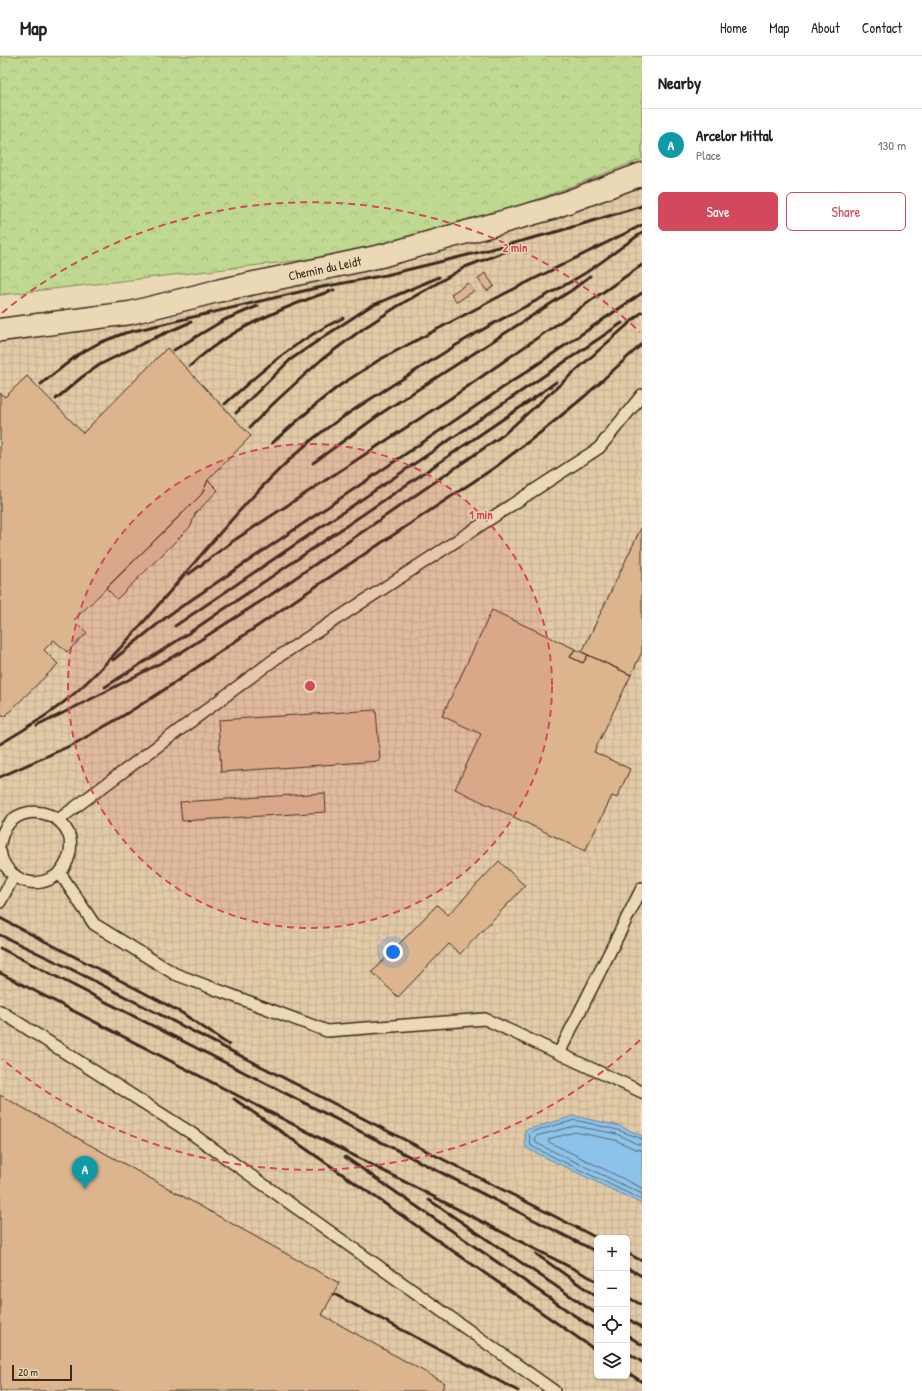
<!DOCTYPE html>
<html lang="en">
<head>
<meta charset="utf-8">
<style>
  body { margin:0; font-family:"Patrick Hand",sans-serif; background:#f6f6f6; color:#222 }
  .controls { position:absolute; right:12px; bottom:12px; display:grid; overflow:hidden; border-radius:6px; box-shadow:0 1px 3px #0004 }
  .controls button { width:36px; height:36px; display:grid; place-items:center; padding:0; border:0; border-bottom:1px solid #e0e0e0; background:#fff; color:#222; font:20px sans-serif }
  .scale { position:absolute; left:12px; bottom:10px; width:60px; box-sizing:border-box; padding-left:4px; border:2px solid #3b2a1e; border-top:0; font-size:11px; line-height:14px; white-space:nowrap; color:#3b2a1e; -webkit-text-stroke:3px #ebd9b6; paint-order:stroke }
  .you { position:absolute; left:393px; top:896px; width:14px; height:14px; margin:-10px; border:3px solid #fff; border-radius:50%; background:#1a73e8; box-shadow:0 0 0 6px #1a73e833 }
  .badge { display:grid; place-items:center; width:26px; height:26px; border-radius:50%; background:#d1495b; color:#fff; font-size:13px; font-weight:700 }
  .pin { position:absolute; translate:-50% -33px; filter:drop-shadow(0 1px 2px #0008) }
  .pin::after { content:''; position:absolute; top:21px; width:14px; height:12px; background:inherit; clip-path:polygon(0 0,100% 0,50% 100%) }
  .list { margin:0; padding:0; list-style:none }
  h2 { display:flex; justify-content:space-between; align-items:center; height:52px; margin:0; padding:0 16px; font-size:17px }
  h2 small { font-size:13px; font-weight:400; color:#767676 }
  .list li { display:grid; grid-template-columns:26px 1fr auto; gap:12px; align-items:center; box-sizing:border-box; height:72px; padding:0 16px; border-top:1px solid #e0e0e0 }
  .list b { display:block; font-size:15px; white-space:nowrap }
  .list p { margin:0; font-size:13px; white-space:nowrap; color:#767676 }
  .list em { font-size:13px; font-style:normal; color:#767676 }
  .actions { display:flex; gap:8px; padding:12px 16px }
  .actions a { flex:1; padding:9px 0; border:1px solid #d1495b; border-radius:6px; text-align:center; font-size:14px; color:#d1495b }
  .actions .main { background:#d1495b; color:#fff }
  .icon { flex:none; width:22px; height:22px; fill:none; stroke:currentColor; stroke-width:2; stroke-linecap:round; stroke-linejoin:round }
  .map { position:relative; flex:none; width:642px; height:1335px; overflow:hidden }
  header { display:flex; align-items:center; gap:24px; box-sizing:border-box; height:56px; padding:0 20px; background:#fff; border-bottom:1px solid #e0e0e0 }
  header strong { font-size:19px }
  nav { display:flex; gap:22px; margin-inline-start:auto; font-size:14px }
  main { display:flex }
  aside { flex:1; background:#fff }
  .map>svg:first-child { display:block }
  .industrial { fill:url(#industrial-grid); fill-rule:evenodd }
  .forest { fill:url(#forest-crowns); stroke:#7d8257 }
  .water { fill:#8cc3ea; stroke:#6c8698 }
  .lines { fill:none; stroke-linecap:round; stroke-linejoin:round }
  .shore { stroke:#5b6770; stroke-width:1 }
  .building { fill:#dcb58f; stroke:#3b2a1e }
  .lane-casing { stroke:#3b2a1e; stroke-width:14 }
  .street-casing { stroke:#3b2a1e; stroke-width:25 }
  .lane { stroke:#ebd9b6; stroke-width:11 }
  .street { stroke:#ebd9b6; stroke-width:22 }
  .rail { stroke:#3b2a1e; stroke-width:3 }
  .ring { fill:none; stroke:#d1495b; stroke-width:2; stroke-dasharray:7 5 }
  .labels { text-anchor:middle; stroke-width:3; stroke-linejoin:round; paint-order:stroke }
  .street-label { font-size:13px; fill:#3b2a1e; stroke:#ebd9b6 }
  .centre { fill:#d1495b; stroke:#ebd9b6; stroke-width:2 }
  .ring-label { font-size:12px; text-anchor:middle; font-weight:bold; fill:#d1495b; stroke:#ebd9b6; stroke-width:3; stroke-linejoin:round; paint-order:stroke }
</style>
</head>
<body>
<header>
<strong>Map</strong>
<nav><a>Home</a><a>Map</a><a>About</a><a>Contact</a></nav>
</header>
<main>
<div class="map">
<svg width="642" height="1335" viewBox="0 0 642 1335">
  <defs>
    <pattern id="industrial-grid" width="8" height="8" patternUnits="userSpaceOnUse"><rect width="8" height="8" fill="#e3cba7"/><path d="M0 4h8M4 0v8" fill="none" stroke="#c4ae8f"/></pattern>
    <pattern id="forest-crowns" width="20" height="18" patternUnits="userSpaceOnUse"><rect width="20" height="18" fill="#bfd990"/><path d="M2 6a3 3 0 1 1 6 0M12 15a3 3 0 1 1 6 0" fill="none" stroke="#a5ba7c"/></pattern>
  </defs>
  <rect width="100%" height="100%" fill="#ebd9b6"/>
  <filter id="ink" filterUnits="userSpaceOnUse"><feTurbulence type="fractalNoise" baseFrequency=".025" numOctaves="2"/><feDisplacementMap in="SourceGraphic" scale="8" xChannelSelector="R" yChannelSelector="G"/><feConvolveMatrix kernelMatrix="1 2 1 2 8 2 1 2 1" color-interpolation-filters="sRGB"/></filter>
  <g filter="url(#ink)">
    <path class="industrial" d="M642,131V1335H0V284L420,204ZM597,1182H627V1320H597Z"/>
    <path class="forest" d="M0,0H642V103L515,152L355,198L0,239Z"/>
    <path class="water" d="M574,1060L620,1070L642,1080V1148L526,1092L525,1074Z"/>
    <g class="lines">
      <path class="shore" d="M642,1083L618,1074L575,1064L531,1076L529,1078L531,1090L642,1144
        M642,1088H637L617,1078L575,1070L536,1080L535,1082L536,1087L642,1138
        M642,1094L635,1093L615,1084L575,1076L549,1083L548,1084L549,1086L642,1132"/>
    </g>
    <path class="building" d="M485,217L494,230L487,235L478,223Z
      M468,227L474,235L457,246L451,238Z
      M167,292L251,380L208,424L202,438L74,564L87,577L67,596L54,584L44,594L58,608L4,661L0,658V337L5,341L27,320L83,377Z
      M208,424L218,434L195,458L191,470L117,543L106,532L202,438Z
      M642,470V596L631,619L582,596Z
      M492,554L575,593L570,601L583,607L588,599L631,619L594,696L630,713L617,742L612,740L585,795L455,733L481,678L442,660Z
      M575,593L588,599L583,607L570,601Z
      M376,654L380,705L221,716L218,664Z
      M325,737L326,756L182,765L180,746Z
      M499,805L525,830L460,898L449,888L398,941L372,916L437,849L448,859Z
      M0,1039L339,1227L322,1259L445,1327L441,1335H0Z"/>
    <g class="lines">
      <defs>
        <path id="lane" d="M58,764L275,603L599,392L642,339
          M0,787C9,736 82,754 69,800C66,810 60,819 50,823C28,834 3,818 0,795
          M60,817L94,868L175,918L327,975L485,963L642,1036
          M0,846L14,820
          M0,955L191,1077L554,1335
          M559,997L642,832"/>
        <g id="street">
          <path id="s1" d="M0,274L130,257L217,235L381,200L549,153L642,118"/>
        </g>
      </defs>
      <use href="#lane" class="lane-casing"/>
      <use href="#street" class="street-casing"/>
      <use href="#lane" class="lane"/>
      <use href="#street" class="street"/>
      <path class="rail" d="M174,294L224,264L258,250
        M190,310C220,282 250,267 288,251C303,245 318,239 334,234
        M41,328L79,298L99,287L125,277L312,233L386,219L476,197L559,175L642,150
        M56,343L82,321L101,308L154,282L191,266
        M225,348C261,315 299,282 343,262
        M236,357L290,304L319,284L369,251L439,221
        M250,371L275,346L321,304L364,272L398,250L465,211L520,190
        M272,387L320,345L339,330L379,304L506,237L642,169
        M313,407L383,356L572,234L590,220
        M189,518L233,485L451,342L642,209
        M175,570L622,267
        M113,604L169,559L642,237
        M105,631L183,581L534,342L556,326
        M37,670L103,637L180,597L269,540L503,379L642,256
        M0,688C29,671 60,652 85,628C164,552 225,459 308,387C334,365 365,347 394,328C421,312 447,294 475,278C509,258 544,242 577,222C600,209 620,191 642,177
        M0,721L74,688L121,661L158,638L303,539L494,412L545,373L585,340L642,288
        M0,862L158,944L182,957L229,989
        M0,879L67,911L597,1182
        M0,892L597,1196
        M0,917L597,1225
        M234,1043L597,1295
        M345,1101L597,1275
        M429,1144L597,1258
        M627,1197L642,1205
        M536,1198L597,1241
        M627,1212L642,1220
        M334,1238L518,1335
        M627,1241L642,1249
        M627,1262L642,1272
        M627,1279L642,1289
        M627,1296L642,1306
        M627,1316L642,1326"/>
    </g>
  </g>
  <circle cx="310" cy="630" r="242" fill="#d1495b" fill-opacity=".12"/>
  <g class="ring">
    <circle cx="310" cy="630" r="242"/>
    <path d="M640 984A484 484 0 0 1 2 1003M2 257A484 484 0 0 1 640 276"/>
  </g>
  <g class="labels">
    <g class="street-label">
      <text dy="5" stroke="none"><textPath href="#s1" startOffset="331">Chemin du Leidt</textPath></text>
    </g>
  </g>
  <circle cx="310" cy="630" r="6" class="centre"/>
  <g class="ring-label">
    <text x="515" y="196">2 min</text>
    <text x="481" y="463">1 min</text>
  </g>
</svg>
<div class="controls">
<button>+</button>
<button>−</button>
<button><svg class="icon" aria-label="locate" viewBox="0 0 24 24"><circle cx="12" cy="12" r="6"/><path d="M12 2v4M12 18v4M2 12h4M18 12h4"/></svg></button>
<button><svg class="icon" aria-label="layers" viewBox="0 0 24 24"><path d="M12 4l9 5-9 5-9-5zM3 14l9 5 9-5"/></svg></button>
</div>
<div class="scale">20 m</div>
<div class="you"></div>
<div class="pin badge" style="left:85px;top:1133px;background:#0f9aa8">A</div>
</div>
<aside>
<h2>Nearby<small></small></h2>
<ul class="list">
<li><span class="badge" style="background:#0f9aa8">A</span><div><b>Arcelor Mittal</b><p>Place</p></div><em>130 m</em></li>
</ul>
<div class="actions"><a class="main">Save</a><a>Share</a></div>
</aside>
</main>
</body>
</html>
